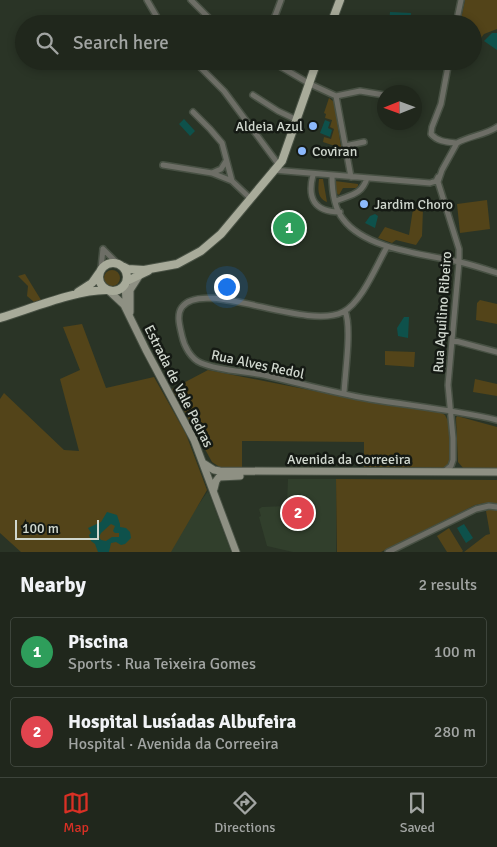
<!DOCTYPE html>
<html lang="en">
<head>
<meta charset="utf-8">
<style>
  body { margin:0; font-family:Signika,sans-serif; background:#282f25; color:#f1f3f6 }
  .compass { position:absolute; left:377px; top:85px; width:45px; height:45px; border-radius:50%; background:#20271c; box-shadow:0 2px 8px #0003; rotate:269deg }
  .scale { position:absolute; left:15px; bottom:12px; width:84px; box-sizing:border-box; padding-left:5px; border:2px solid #d0d7ce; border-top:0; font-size:14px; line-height:18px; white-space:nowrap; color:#d0d7ce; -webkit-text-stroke:4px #151a14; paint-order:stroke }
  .you { position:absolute; left:226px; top:286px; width:18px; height:18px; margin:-12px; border:4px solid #fff; border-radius:50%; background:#1a73e8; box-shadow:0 0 0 8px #1a73e833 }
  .badge { display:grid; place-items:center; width:32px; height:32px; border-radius:50%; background:#d93025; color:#fff; font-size:16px; font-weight:700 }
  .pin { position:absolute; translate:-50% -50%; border:2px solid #fff; box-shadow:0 1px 5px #0006 }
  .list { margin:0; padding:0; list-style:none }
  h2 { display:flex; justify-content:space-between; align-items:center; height:65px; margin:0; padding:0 20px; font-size:21px }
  h2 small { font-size:16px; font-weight:400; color:#a2a5a3 }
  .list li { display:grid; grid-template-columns:32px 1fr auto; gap:15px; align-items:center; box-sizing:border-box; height:70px; margin:0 10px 10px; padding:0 10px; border:1px solid #3d443b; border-radius:5px }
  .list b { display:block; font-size:19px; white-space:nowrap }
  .list p { margin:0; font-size:16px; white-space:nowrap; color:#a2a5a3 }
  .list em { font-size:16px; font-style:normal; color:#a2a5a3 }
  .icon { flex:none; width:28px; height:28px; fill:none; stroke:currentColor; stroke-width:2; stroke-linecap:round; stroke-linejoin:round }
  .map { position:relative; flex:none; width:497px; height:552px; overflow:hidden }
  .search { position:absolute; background:#20271c; box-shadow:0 2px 8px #0003; left:15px; right:15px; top:15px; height:55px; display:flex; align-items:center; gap:12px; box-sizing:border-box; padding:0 18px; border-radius:28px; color:#a2a5a3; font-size:19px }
  .sheet { height:225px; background:#20271c }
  nav { display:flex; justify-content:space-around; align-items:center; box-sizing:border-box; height:70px; border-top:1px solid #3d443b; background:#20271c; font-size:14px; color:#a2a5a3 }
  nav a { display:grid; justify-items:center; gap:2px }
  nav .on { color:#d93025 }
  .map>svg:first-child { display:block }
  .built { fill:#313f2c }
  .green { fill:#534419 }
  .water { fill:#0e514b; fill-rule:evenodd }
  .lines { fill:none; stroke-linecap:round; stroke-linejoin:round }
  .street-casing { stroke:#485144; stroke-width:8 }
  .secondary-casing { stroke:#485144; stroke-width:9 }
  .primary-casing { stroke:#485144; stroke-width:10 }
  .street { stroke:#6d6e66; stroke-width:5 }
  .secondary { stroke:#8e9083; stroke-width:7 }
  .primary { stroke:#a8ab9a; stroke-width:8 }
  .poi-dot { fill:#8cb9fc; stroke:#151a14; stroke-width:2 }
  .labels { text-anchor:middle; stroke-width:5; stroke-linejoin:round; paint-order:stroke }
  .poi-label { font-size:14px; fill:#d0d7ce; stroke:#151a14; text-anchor:start }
  .street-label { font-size:14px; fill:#d0d7ce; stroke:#151a14 }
</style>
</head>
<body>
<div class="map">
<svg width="497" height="552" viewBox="0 0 497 552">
  <rect width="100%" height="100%" fill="#2a3426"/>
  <path class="built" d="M288,479H336V552H293L267,546L259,517L261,516L259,509L262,507L287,506Z
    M208,491L231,552H166Z"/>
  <path class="green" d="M465,0H497V29L484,34L473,49V24H460Z
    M329,98L334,102L341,147L334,149L335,146L323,142L324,137L331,139L334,129L330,127L332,120L325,118L326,114L324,113Z
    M319,179H323L327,202C317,198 318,189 319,179Z
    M335,181L358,184V186L356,188H343L339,195L335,192L336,187L333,184Z
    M487,200L490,229L460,233L457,204Z
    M413,209H423L422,236L416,245L396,240L392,243L378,238L385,227L409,235Z
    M104 278a8 8 0 1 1 16 0a8 8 0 1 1-16 0Z
    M25,274L41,300L34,302L27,296L28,286L18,276Z
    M480,300L497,304V324L476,320L477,303Z
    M82,324L106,388L154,377L186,434L207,490L171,552H21L0,533V399L4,393L64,450L79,451L60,379L80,370L63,327Z
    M385,351L415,352L414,367L385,365Z
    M208,370L350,398L440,412L445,415L449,423L450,463L443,469L364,468V442L242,441V468H221L212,462L172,389Z
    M475,379L497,384V396L473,392Z
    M457,416L497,427V468L464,469L458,462L456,418Z
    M336,479L497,480V504L485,503L475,505L381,552H337Z
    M491,508L497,509V552H464L486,535L490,534L486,511Z
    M449,528L463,551L462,552H447L437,536Z"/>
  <path class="water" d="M390,12L411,13L410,24L389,22Z
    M492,33H497V50L484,41Z
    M184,119L195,131L190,136L179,124Z
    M325,120L330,122L328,128L332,130L330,137L320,133Z
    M375,214L378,216L375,228L365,223L370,216Z
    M283,220H293L294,235L285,236Z
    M404,317H409L408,338L398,336L397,328Z
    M107,512L117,515L120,524V527L126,528L130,532L131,538L125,544L121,545L116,542L111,543L109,552H98L95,544L91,541L89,535L91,533L88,528L101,522ZM111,524L115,526L113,531L115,533H119V537H112L106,541L101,540L99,537L101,533Z
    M464,524L473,538L466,543L457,528Z"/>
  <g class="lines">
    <defs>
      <path id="street" d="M147,0L161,24
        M191,0L215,24
        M272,24L281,0
        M456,24L461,0
        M194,61L224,91L279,165
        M271,61L310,84L336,96L351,177
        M449,61L441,104L432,127L431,134C438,142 447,142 457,143
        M253,95L278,111L297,120
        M336,96L360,91L384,95
        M193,112L210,129L222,143L232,181L251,199
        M457,143C469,136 485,135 497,127
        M345,146L364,142
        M163,165L212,173L232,181
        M273,170L430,183L436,181L438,177
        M212,173L221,169L226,161
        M313,175C307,198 314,212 340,212
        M332,175C332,189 334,208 343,219C366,250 425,254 460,262C472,265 485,269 497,273
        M336,201C350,195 362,195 367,178
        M387,247C376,266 362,302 343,312C306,331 203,278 182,307C176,315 180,327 182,336C184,346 191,359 201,363C220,371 243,371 264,375C299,383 335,393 370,399C413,406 455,410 497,420
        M103,249L117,263
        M101,268L103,249
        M452,340L497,352
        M344,393C345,373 352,327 345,311
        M445,471L451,466L453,460V438L448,385L459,262V249L438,182L442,170L457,143
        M388,552L476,509L489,506L497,507"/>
      <path id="secondary" d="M125,285L126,300
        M109,291L124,305L146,350L194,440L236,552
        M130,312V290L139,276
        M203,463L214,470L220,471L497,472
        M214,489L216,481L219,477L240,476"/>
      <path id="primary" d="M331,24L340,0
        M99 277a14 14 0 1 1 28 0a14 14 0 1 1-28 0Z
        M120,265L128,269L144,270L177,264L201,251L221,234L282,161L317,61
        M127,281L148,271
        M78,292L92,283L99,273
        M0,318C30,309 76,290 106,290"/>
    </defs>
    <use href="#street" class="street-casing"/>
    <use href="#secondary" class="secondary-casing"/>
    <use href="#primary" class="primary-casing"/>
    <use href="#street" class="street"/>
    <use href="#secondary" class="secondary"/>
    <use href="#primary" class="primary"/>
  </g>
  <g class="poi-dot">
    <circle cx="313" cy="126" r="5"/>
    <circle cx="302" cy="151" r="5"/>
    <circle cx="364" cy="204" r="5"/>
  </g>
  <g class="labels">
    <g class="poi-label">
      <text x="303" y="131" text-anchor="end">Aldeia Azul</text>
      <text x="312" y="156">Coviran</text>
      <text x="374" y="209">Jardim Choro</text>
    </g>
    <g class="street-label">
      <text transform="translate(442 312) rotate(-86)" y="5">Rua Aquilino Ribeiro</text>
      <text transform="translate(258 364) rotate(12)" y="5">Rua Alves Redol</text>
      <text transform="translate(179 386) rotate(63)" y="5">Estrada de Vale Pedras</text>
      <text x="349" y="464">Avenida da Correeira</text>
    </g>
  </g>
</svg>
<svg class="compass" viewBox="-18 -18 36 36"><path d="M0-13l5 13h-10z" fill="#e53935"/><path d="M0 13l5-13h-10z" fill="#a2a5a3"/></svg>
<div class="scale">100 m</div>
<div class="you"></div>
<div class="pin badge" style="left:289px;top:228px;background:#2e9e5b">1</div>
<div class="pin badge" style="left:298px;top:513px;background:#e0444e">2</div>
<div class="search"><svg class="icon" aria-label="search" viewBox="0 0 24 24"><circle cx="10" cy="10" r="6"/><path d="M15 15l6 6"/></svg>Search here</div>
</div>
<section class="sheet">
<h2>Nearby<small>2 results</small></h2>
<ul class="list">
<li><span class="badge" style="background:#2e9e5b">1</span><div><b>Piscina</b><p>Sports · Rua Teixeira Gomes</p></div><em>100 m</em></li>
<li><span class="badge" style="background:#e0444e">2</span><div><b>Hospital Lusíadas Albufeira</b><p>Hospital · Avenida da Correeira</p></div><em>280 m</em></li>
</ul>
</section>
<nav>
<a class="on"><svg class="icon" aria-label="map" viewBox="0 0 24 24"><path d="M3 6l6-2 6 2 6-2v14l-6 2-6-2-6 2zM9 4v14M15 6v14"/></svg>Map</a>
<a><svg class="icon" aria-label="directions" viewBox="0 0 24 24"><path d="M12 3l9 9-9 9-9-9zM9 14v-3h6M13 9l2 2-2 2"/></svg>Directions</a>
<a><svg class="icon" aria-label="saved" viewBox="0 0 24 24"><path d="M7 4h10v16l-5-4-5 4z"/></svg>Saved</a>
</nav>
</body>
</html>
